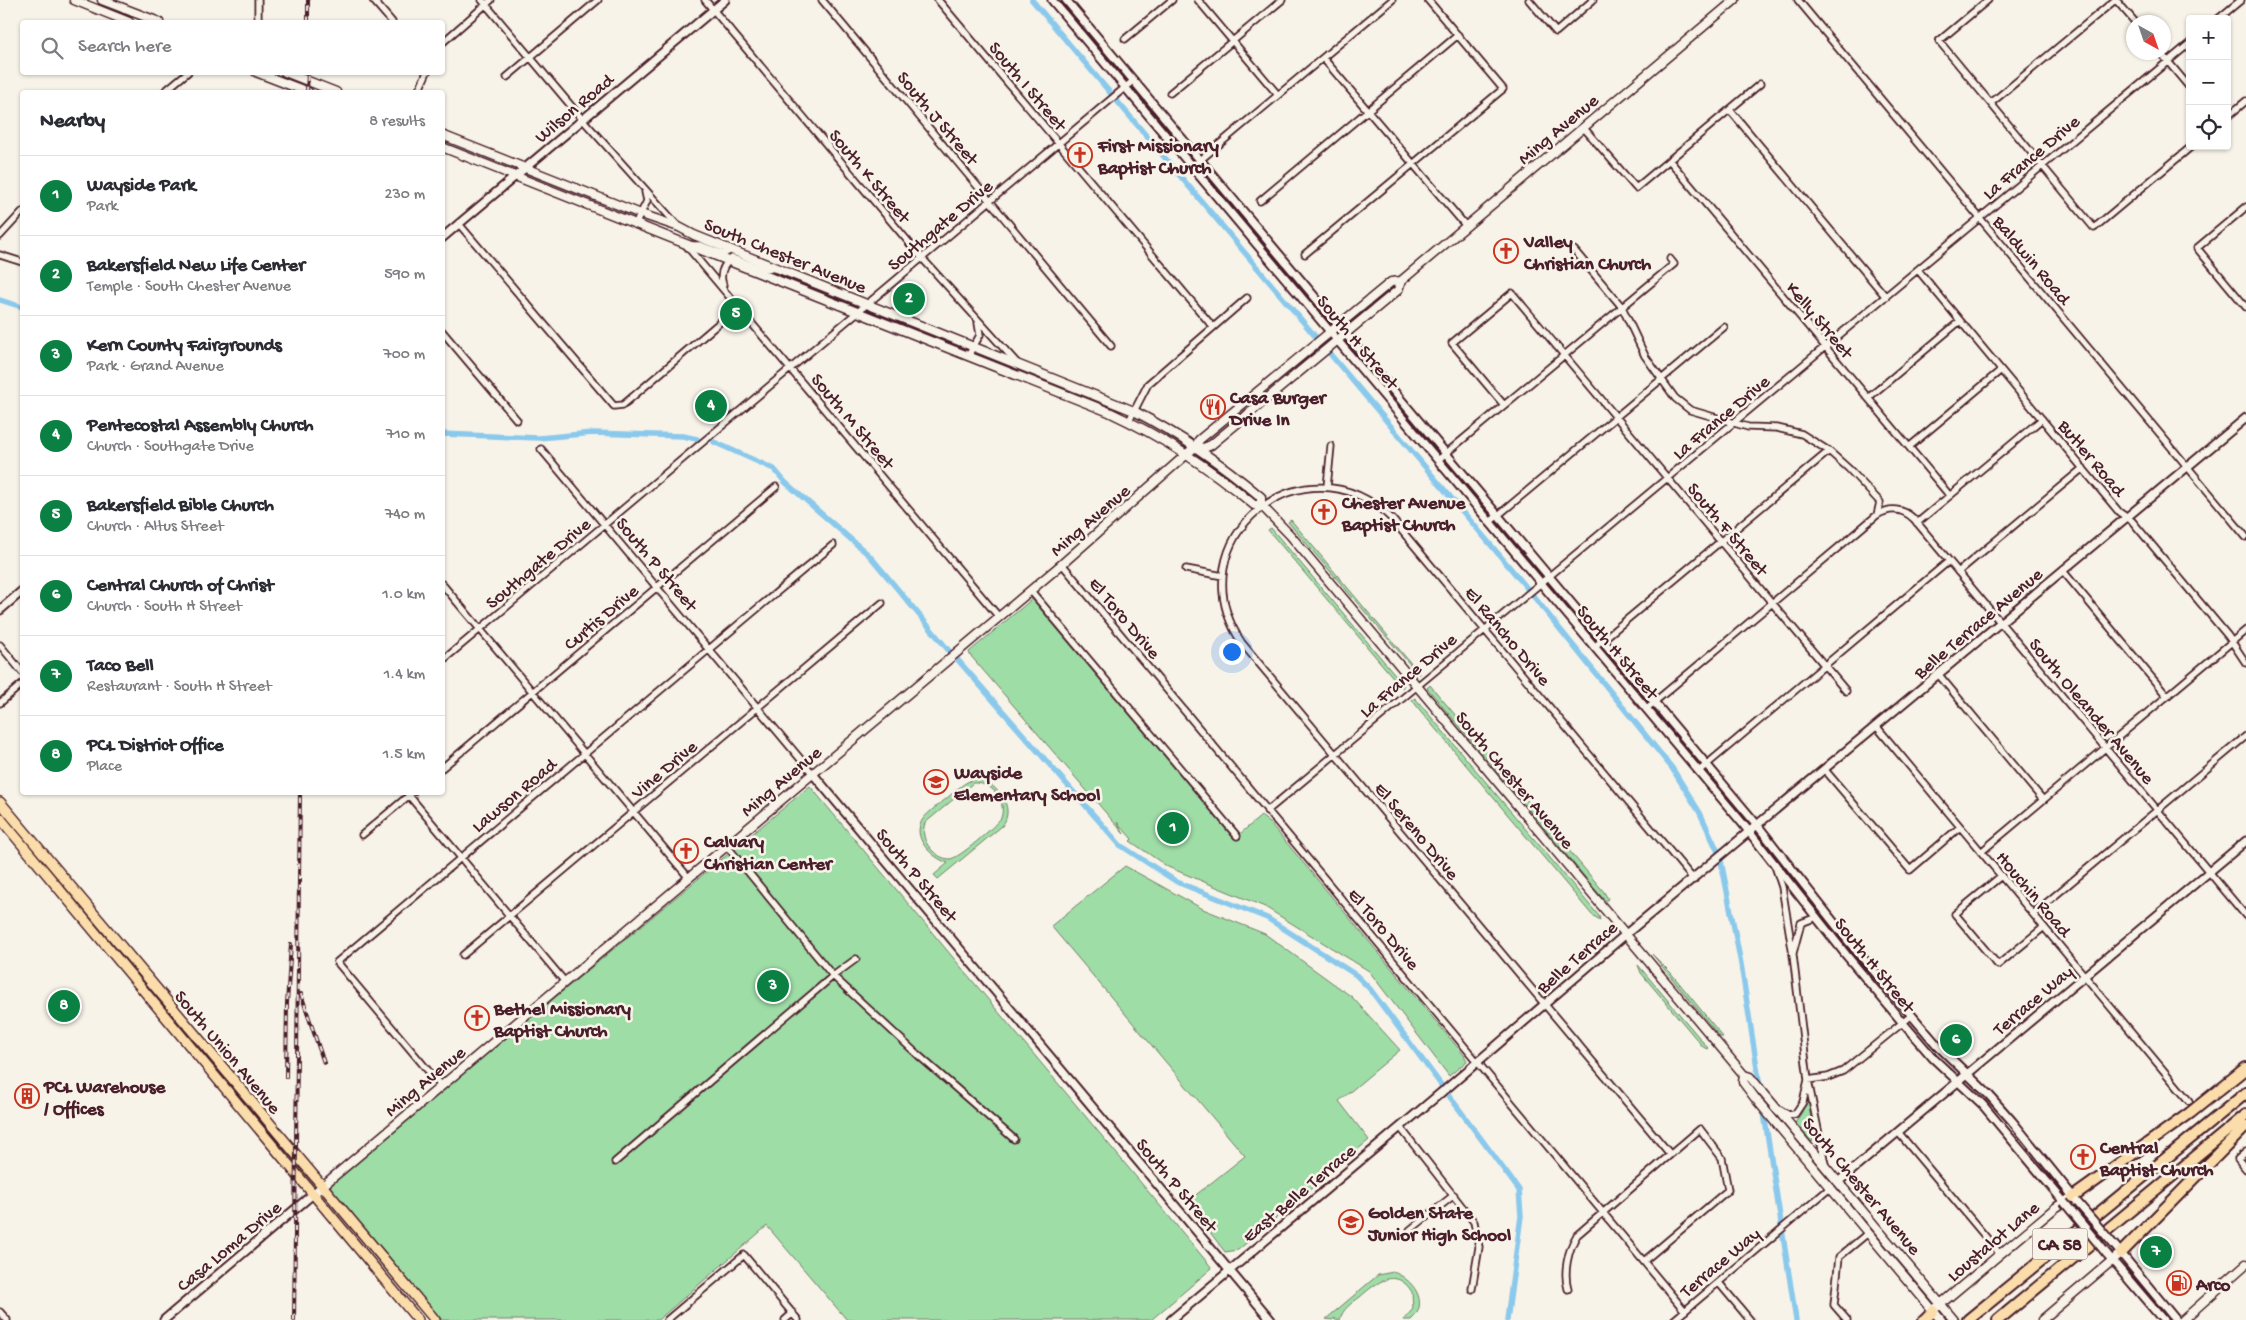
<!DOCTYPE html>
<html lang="en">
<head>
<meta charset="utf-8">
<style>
  body { margin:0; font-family:"Gochi Hand",sans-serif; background:#f2f2f3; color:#2b2b33 }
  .controls { position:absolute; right:15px; top:15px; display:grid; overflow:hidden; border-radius:5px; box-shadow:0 1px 4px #0004 }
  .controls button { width:45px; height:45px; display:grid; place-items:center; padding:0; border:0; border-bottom:1px solid #e1e1e2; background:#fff; color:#2b2b33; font:25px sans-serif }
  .compass { position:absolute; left:2126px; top:15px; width:45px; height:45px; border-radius:50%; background:#fff; box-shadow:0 1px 4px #0004; rotate:140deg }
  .you { position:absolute; left:1231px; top:651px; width:18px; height:18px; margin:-12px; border:4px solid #fff; border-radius:50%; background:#1a73e8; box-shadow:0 0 0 8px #1a73e833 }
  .badge { display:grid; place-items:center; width:32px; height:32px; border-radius:50%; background:#0b8043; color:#fff; font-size:16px; font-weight:700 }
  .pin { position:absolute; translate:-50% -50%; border:2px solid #fff; box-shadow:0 1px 5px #0006 }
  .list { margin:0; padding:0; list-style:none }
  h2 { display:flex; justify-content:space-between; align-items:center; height:65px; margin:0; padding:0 20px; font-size:21px }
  h2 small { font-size:16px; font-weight:400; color:#7c7c81 }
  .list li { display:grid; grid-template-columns:32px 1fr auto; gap:15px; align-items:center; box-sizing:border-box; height:80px; padding:0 20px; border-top:1px solid #e1e1e2 }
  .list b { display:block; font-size:19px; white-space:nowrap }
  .list p { margin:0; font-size:16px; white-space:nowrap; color:#7c7c81 }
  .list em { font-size:16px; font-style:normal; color:#7c7c81 }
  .icon { flex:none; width:28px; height:28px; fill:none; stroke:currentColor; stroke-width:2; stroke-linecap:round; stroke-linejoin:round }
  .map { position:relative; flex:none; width:2246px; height:1320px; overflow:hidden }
  .search { position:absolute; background:#fff; box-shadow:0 1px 4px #0004; left:20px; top:20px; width:425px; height:55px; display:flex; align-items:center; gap:12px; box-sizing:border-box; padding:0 18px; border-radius:5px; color:#7c7c81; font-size:19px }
  .panel { position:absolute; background:#fff; box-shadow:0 1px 4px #0004; left:20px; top:90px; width:425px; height:705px; border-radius:5px }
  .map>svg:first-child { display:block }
  .green { fill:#9edda6; stroke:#747e68; fill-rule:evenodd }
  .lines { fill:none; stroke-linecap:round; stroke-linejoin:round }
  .canal { stroke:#8bc9ec; stroke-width:5.5 }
  .minor-casing { stroke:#4a1f2b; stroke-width:9 }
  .tertiary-casing { stroke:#4a1f2b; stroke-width:11 }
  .secondary-casing { stroke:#4a1f2b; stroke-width:11 }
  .primary-casing { stroke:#4a1f2b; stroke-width:12 }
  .motorway-casing { stroke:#4a1f2b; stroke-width:14 }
  .minor { stroke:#f7f3e8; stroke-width:5.5 }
  .tertiary { stroke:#f7f3e8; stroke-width:7 }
  .secondary { stroke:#f7f3e8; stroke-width:8 }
  .primary { stroke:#faddab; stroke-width:9 }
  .motorway { stroke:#faddab; stroke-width:10 }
  .rail-casing { stroke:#4a1f2b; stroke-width:4 }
  .rail { stroke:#f7f3e8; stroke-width:2; stroke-dasharray:5.5; stroke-linecap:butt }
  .tertiary-bridge-casing { stroke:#4a1f2b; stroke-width:11; stroke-linecap:butt }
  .tertiary-bridge { stroke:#f7f3e8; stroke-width:7 }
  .labels { text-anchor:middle; stroke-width:5; stroke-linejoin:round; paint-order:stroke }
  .shield { fill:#f7f3e8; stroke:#7e5f64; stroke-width:1 }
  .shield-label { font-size:18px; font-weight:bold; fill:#4a1f2b }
  .street-label { font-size:19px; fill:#4a1f2b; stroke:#f7f3e8 }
  .poi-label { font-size:19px; font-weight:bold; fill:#4a1f2b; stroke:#f7f3e8; text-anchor:start }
</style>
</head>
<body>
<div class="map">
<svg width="2246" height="1320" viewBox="0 0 2246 1320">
  <rect width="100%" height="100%" fill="#f7f3e8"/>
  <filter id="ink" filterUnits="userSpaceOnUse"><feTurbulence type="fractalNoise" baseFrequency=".02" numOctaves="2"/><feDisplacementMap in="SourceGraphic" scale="10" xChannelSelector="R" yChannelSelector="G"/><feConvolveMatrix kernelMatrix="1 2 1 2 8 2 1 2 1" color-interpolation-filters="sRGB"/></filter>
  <g filter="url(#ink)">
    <path class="green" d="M1291,520L1419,673V675L1288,522Z
      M1271,528L1404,685L1402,688L1268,530Z
      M1032,599L1234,839L1261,816L1270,823L1464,1055L1467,1061L1449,1076L1369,971L1265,907L1168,867L1130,841L1132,839L1117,822L1124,834L970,655L969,652Z
      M1430,685L1604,892L1608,899L1605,901L1438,701L1427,688Z
      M1415,698L1599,916L1600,920L1592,915L1423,714L1412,700Z
      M976,779C996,782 1017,807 1002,826L938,879L934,875L948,863C932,858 910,837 923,819C929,811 940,804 947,798C956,791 964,781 976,779ZM973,783C992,782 1007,800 1001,818C994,827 960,858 950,859C942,859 935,854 930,848C924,841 922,832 925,823Z
      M810,786L1212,1268L1151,1320H847L767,1226L658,1320H442L329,1185Z
      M1125,866L1203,909L1265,934L1352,997L1400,1050L1339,1101L1369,1140L1238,1250L1225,1252L1187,1202L1245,1156L1051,926Z
      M1652,954L1671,973L1723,1037H1720Z
      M1638,965L1708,1048L1707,1049L1703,1047L1641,973Z
      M1808,1092L1813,1141L1812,1142L1795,1123L1802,1112Z
      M1393,1272C1412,1278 1431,1303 1411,1320H1403L1413,1309L1412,1292C1396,1266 1376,1283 1360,1297C1352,1303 1342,1309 1340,1320H1335V1318L1332,1320L1326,1319L1378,1275Z"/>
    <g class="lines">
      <path class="canal" d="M1032,0L1522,582L1672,768L1700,813L1720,856L1725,881L1741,964L1796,1320
        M0,300L22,307
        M442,434L539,438L593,433L683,436L697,439
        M714,442L774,469L785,482L870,556L950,652
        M957,659L1120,845L1177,882L1267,918L1356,975L1370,989L1519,1190L1521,1216L1507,1320"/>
      <defs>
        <path id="minor" d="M373,0L392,22
          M482,0L583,120L679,227
          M705,0L922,258L1017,363
          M822,0L1111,346
          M938,0L1213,327
          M1198,0L1278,95
          M1529,0L1556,32L1593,0
          M1798,0L2246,537
          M1988,0L1939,41L2094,228L2192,146
          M2116,0L2135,22
          M2218,19L2241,0
          M258,22V0
          M1125,39L1172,0
          M442,43L491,0
          M2160,52L2190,88
          M1323,58L1466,226
          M507,77L598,0
          M164,92L188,72
          M418,92L427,72
          M1170,93L1282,0
          M1991,103L2115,0
          M1730,110L1886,297
          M2227,117L2246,101
          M1583,127L1636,188L1760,84
          M1670,161L1950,496
          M1192,167L1392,0
          M1260,201L1458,35
          M2246,207L2197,248L2246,307
          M636,223L647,201L645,192
          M459,224L614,406L623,405L739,306
          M0,236L22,212
          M685,244L999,617
          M691,245H700L724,254L731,250
          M1574,250L1622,307L1645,356L1675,398L1690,410L1748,427L1777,428L1802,434L1829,451L1849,469L1880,502L1877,515
          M1305,254L1503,89L1428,0
          M0,255L22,262
          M1918,270L2119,512L2132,521L2228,636L2246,663
          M723,285C719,274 723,265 732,258L761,268L777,269
          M442,331L517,420
          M968,356L980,335L978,323
          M1868,398L1960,321
          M1504,405L1452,343L1512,293L1846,691
          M1129,421L1148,384L1247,298
          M1909,447L2001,370
          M541,449L813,774
          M1438,460L1674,264L1670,259
          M1327,487L1331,446
          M1490,522L1724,327
          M1917,523L2042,419
          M1062,564L1685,1311
          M1186,569L1223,576
          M2063,571L2167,696
          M1958,572L2083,468
          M442,584L689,878
          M1031,591L1237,836
          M0,645L22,672
          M1594,647L1829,451
          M442,661L1134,80
          M1939,675L2043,800
          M0,703L22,684
          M1646,709L1877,515C1890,507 1903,508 1914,519L2246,916
          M1877,727L2189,1101
          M442,768L776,487
          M1825,770L1910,870L1960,827
          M1699,771L1949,561
          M406,792L565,982
          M1267,811L2190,43
          M362,835L413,792
          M727,846L833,976L918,1055L1014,1139
          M1981,852L2246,630
          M1775,866L1782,887L1793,955L1808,1080L1825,1164
          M2001,876L1955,914L1998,965L2044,927
          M2033,914L2246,736
          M1793,953L1801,923L1817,917
          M463,955L882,603
          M441,1086L337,962L833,545
          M1779,1109L1789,1115L1795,1114L1803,1102L1808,1080L1828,1077L1843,1071L1912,1015
          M1400,1127L1474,1222L1479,1247L1472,1289
          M1898,1132L2000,1254
          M2246,1152L2238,1159L2246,1169
          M1670,1154L1242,643C1173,541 1304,432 1392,519L1694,880
          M615,1162L833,976L856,959
          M1410,1230L1454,1195
          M1719,1283L1750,1320
          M1568,1289C1563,1272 1568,1250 1577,1235L1700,1129L1722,1158L1728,1190L1644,1261
          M0,1312L7,1320
          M667,1320L744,1255L798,1320
          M785,1320L793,1313
          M1674,1320L1830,1188
          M1847,1320L1834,1305L1839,1257L1868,1233"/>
        <path id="tertiary" d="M1052,0L1743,824L1847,956L1903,1023L1933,1058L1982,1104L2064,1202
          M1066,0L1758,826L1850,943L1937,1045L1989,1095L2012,1121L2075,1199
          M442,238L725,0
          M0,610L22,591
          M813,774L1271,1320
          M1446,1089L1626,934L2246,418
          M1838,1182L2246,841
          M2115,1246L2176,1320
          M2106,1253L2163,1320
          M164,1320L313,1194
          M1171,1320L1443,1091"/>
        <path id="secondary" d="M74,0L129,22
          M102,0L159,22
          M256,72L308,92
          M285,72L336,92
          M442,135L641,214L679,227L694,235L1134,411C1180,435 1221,463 1261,497V505
          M442,147L1109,412C1163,437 1209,467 1254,505H1261L1290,535L1744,1075L1750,1077L1954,1320
          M1197,447L1204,448L1211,445L1398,290L1401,281L1735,0
          M1744,1075L1743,1082L1755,1098L1941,1320
          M313,1194L1062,564L1196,446L1199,440L1391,282L1401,281
          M1937,1307L2055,1208L2069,1199
          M2042,1320L2121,1253
          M2183,1320L2246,1264"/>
        <path id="primary" d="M0,802L435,1320
          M0,818L418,1320"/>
        <path id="motorway" d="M2073,1197L2190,1113L2246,1068
          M2121,1253L2246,1126
          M1924,1320L1933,1311
          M1968,1320L2246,1093
          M1998,1320L2246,1115"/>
      </defs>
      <use href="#minor" class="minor-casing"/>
      <use href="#tertiary" class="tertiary-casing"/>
      <use href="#secondary" class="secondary-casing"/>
      <use href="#primary" class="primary-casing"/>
      <use href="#motorway" class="motorway-casing"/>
      <use href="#minor" class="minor"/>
      <use href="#tertiary" class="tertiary"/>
      <use href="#secondary" class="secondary"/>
      <use href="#primary" class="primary"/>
      <use href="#motorway" class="motorway"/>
      <defs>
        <path id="rail" d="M308,22V0
          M307,92L308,72
          M301,994L324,1063
          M286,1077L287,1003L291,944
          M294,1320L300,792"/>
      </defs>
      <use href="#rail" class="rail-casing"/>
      <use href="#rail" class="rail"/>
      <defs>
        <path id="tertiary-bridge" d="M2064,1202L2106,1253
          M2077,1202L2115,1246"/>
      </defs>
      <use href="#tertiary-bridge" class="tertiary-bridge-casing"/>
      <use href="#tertiary-bridge" class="tertiary-bridge"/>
    </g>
  </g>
  <defs>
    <symbol id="church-ring" viewBox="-11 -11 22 22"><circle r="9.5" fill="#f7f3e8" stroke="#c8321e" stroke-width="1.5"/><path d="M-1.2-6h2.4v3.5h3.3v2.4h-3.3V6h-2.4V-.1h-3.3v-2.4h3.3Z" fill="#c8321e"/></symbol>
    <symbol id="restaurant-ring" viewBox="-11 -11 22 22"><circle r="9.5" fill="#f7f3e8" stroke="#c8321e" stroke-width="1.5"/><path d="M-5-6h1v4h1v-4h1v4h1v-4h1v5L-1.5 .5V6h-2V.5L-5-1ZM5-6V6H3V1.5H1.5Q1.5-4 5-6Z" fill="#c8321e"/></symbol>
    <symbol id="school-ring" viewBox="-11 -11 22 22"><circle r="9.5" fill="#f7f3e8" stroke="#c8321e" stroke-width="1.5"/><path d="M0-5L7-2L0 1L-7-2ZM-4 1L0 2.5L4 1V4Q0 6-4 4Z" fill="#c8321e"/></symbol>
    <symbol id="building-ring" viewBox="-11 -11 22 22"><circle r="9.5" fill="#f7f3e8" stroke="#c8321e" stroke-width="1.5"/><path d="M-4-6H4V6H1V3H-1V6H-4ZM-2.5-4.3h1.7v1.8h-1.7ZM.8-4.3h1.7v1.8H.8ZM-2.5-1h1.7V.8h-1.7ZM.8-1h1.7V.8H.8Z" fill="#c8321e"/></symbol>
    <symbol id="fuel-ring" viewBox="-11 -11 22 22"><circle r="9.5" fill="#f7f3e8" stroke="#c8321e" stroke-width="1.5"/><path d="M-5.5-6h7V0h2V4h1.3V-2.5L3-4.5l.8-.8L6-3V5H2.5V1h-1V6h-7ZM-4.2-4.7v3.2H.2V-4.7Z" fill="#c8321e"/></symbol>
  </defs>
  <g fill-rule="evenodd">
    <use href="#church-ring" x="1066" y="141" width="28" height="28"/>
    <use href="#church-ring" x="1492" y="237" width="28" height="28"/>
    <use href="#restaurant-ring" x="1199" y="393" width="28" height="28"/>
    <use href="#church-ring" x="1310" y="498" width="28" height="28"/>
    <use href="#school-ring" x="922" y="768" width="28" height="28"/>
    <use href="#church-ring" x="672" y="837" width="28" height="28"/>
    <use href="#church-ring" x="463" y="1004" width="28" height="28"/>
    <use href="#building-ring" x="13" y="1082" width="28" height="28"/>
    <use href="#church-ring" x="2069" y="1143" width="28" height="28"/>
    <use href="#school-ring" x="1337" y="1208" width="28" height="28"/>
    <use href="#fuel-ring" x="2165" y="1269" width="28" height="28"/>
  </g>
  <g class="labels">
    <rect class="shield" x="2032.5" y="1228.5" width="55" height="31" rx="4"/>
    <g class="shield-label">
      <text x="2060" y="1250">CA 58</text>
    </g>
    <g class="street-label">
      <text transform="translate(1029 85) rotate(50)" y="7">South I Street</text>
      <text transform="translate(573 107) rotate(-40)" y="7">Wilson Road</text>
      <text transform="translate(939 117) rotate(50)" y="7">South J Street</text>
      <text transform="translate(1557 128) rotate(-40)" y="7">Ming Avenue</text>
      <text transform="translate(2030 156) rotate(-40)" y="7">La France Drive</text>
      <text transform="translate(871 175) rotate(50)" y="7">South K Street</text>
      <text transform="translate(939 224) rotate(-40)" y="7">Southgate Drive</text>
      <text transform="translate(786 254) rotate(22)" y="7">South Chester Avenue</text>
      <text transform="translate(2033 259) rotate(50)" y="7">Baldwin Road</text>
      <text transform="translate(1821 319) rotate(50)" y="7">Kelly Street</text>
      <text transform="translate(1359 341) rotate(50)" y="7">South H Street</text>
      <text transform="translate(1720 416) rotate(-40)" y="7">La France Drive</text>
      <text transform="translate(854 420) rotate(50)" y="7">South M Street</text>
      <text transform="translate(2093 457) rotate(50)" y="7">Butler Road</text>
      <text transform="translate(1089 519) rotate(-41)" y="7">Ming Avenue</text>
      <text transform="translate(1729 528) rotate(50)" y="7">South F Street</text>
      <text transform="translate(537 562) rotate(-40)" y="7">Southgate Drive</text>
      <text transform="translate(658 563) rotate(50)" y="7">South P Street</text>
      <text transform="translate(600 616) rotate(-40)" y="7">Curtis Drive</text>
      <text transform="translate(1126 617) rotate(50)" y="7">El Toro Drive</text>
      <text transform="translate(1977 622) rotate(-40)" y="7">Belle Terrace Avenue</text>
      <text transform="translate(1509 635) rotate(50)" y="7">El Rancho Drive</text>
      <text transform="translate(1619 651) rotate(50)" y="7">South H Street</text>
      <text transform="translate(1407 674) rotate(-40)" y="7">La France Drive</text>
      <text transform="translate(2093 710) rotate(50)" y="7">South Oleander Avenue</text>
      <text transform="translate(663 768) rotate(-40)" y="7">Vine Drive</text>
      <text transform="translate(1516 779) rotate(50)" y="7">South Chester Avenue</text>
      <text transform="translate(780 780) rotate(-40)" y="7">Ming Avenue</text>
      <text transform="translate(513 794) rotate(-40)" y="7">Lawson Road</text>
      <text transform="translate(1418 830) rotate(50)" y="7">El Sereno Drive</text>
      <text transform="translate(918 874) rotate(50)" y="7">South P Street</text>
      <text transform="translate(2035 893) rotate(50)" y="7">Houchin Road</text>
      <text transform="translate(1385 928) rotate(50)" y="7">El Toro Drive</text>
      <text transform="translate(1576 956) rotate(-41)" y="7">Belle Terrace</text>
      <text transform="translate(1876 964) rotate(51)" y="7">South H Street</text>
      <text transform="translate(2032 999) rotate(-40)" y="7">Terrace Way</text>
      <text transform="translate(229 1051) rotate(50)" y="7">South Union Avenue</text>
      <text transform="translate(424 1080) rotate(-40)" y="7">Ming Avenue</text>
      <text transform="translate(1178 1184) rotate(50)" y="7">South P Street</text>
      <text transform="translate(1863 1185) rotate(50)" y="7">South Chester Avenue</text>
      <text transform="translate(1298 1192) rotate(-40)" y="7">East Belle Terrace</text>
      <text transform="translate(1992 1240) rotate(-40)" y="7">Loustalot Lane</text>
      <text transform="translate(228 1245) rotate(-40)" y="7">Casa Loma Drive</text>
      <text transform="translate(1719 1261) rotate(-40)" y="7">Terrace Way</text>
    </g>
    <g class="poi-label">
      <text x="1098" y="151">First Missionary<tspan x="1098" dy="22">Baptist Church</tspan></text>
      <text x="1524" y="247">Valley<tspan x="1524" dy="22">Christian Church</tspan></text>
      <text x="1230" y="403">Casa Burger<tspan x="1230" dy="22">Drive In</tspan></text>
      <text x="1342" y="508">Chester Avenue<tspan x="1342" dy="22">Baptist Church</tspan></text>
      <text x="954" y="778">Wayside<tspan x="954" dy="22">Elementary School</tspan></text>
      <text x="704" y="847">Calvary<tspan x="704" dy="22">Christian Center</tspan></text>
      <text x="494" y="1014">Bethel Missionary<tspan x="494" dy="22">Baptist Church</tspan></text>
      <text x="44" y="1092">PCL Warehouse<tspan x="44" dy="22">/ Offices</tspan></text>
      <text x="2100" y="1153">Central<tspan x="2100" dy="22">Baptist Church</tspan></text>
      <text x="1368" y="1218">Golden State<tspan x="1368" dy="22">Junior High School</tspan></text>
      <text x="2196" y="1290">Arco</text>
    </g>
  </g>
</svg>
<div class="controls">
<button>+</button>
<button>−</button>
<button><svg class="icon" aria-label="locate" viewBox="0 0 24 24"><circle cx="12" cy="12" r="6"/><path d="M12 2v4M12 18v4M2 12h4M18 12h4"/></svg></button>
</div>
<svg class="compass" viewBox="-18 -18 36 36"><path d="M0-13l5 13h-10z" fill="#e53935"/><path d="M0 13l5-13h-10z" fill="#7c7c81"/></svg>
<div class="you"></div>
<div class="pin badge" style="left:1173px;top:828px">1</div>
<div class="pin badge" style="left:909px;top:299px">2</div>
<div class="pin badge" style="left:773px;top:986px">3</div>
<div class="pin badge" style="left:711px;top:406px">4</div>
<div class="pin badge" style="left:736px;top:314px">5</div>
<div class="pin badge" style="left:1956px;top:1040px">6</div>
<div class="pin badge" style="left:2156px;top:1252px">7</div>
<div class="pin badge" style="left:64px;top:1006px">8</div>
<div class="search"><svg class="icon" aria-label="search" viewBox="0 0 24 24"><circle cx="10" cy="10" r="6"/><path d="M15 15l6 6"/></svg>Search here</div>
<section class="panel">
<h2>Nearby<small>8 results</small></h2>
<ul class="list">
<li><span class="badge">1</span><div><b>Wayside Park</b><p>Park</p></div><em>230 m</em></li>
<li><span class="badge">2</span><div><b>Bakersfield New Life Center</b><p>Temple · South Chester Avenue</p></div><em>590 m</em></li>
<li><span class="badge">3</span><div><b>Kern County Fairgrounds</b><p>Park · Grand Avenue</p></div><em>700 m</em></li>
<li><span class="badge">4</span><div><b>Pentecostal Assembly Church</b><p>Church · Southgate Drive</p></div><em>710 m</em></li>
<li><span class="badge">5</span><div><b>Bakersfield Bible Church</b><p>Church · Altus Street</p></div><em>740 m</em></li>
<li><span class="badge">6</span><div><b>Central Church of Christ</b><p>Church · South H Street</p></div><em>1.0 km</em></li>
<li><span class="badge">7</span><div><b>Taco Bell</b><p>Restaurant · South H Street</p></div><em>1.4 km</em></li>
<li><span class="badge">8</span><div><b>PCL District Office</b><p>Place</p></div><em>1.5 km</em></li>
</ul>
</section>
</div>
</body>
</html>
